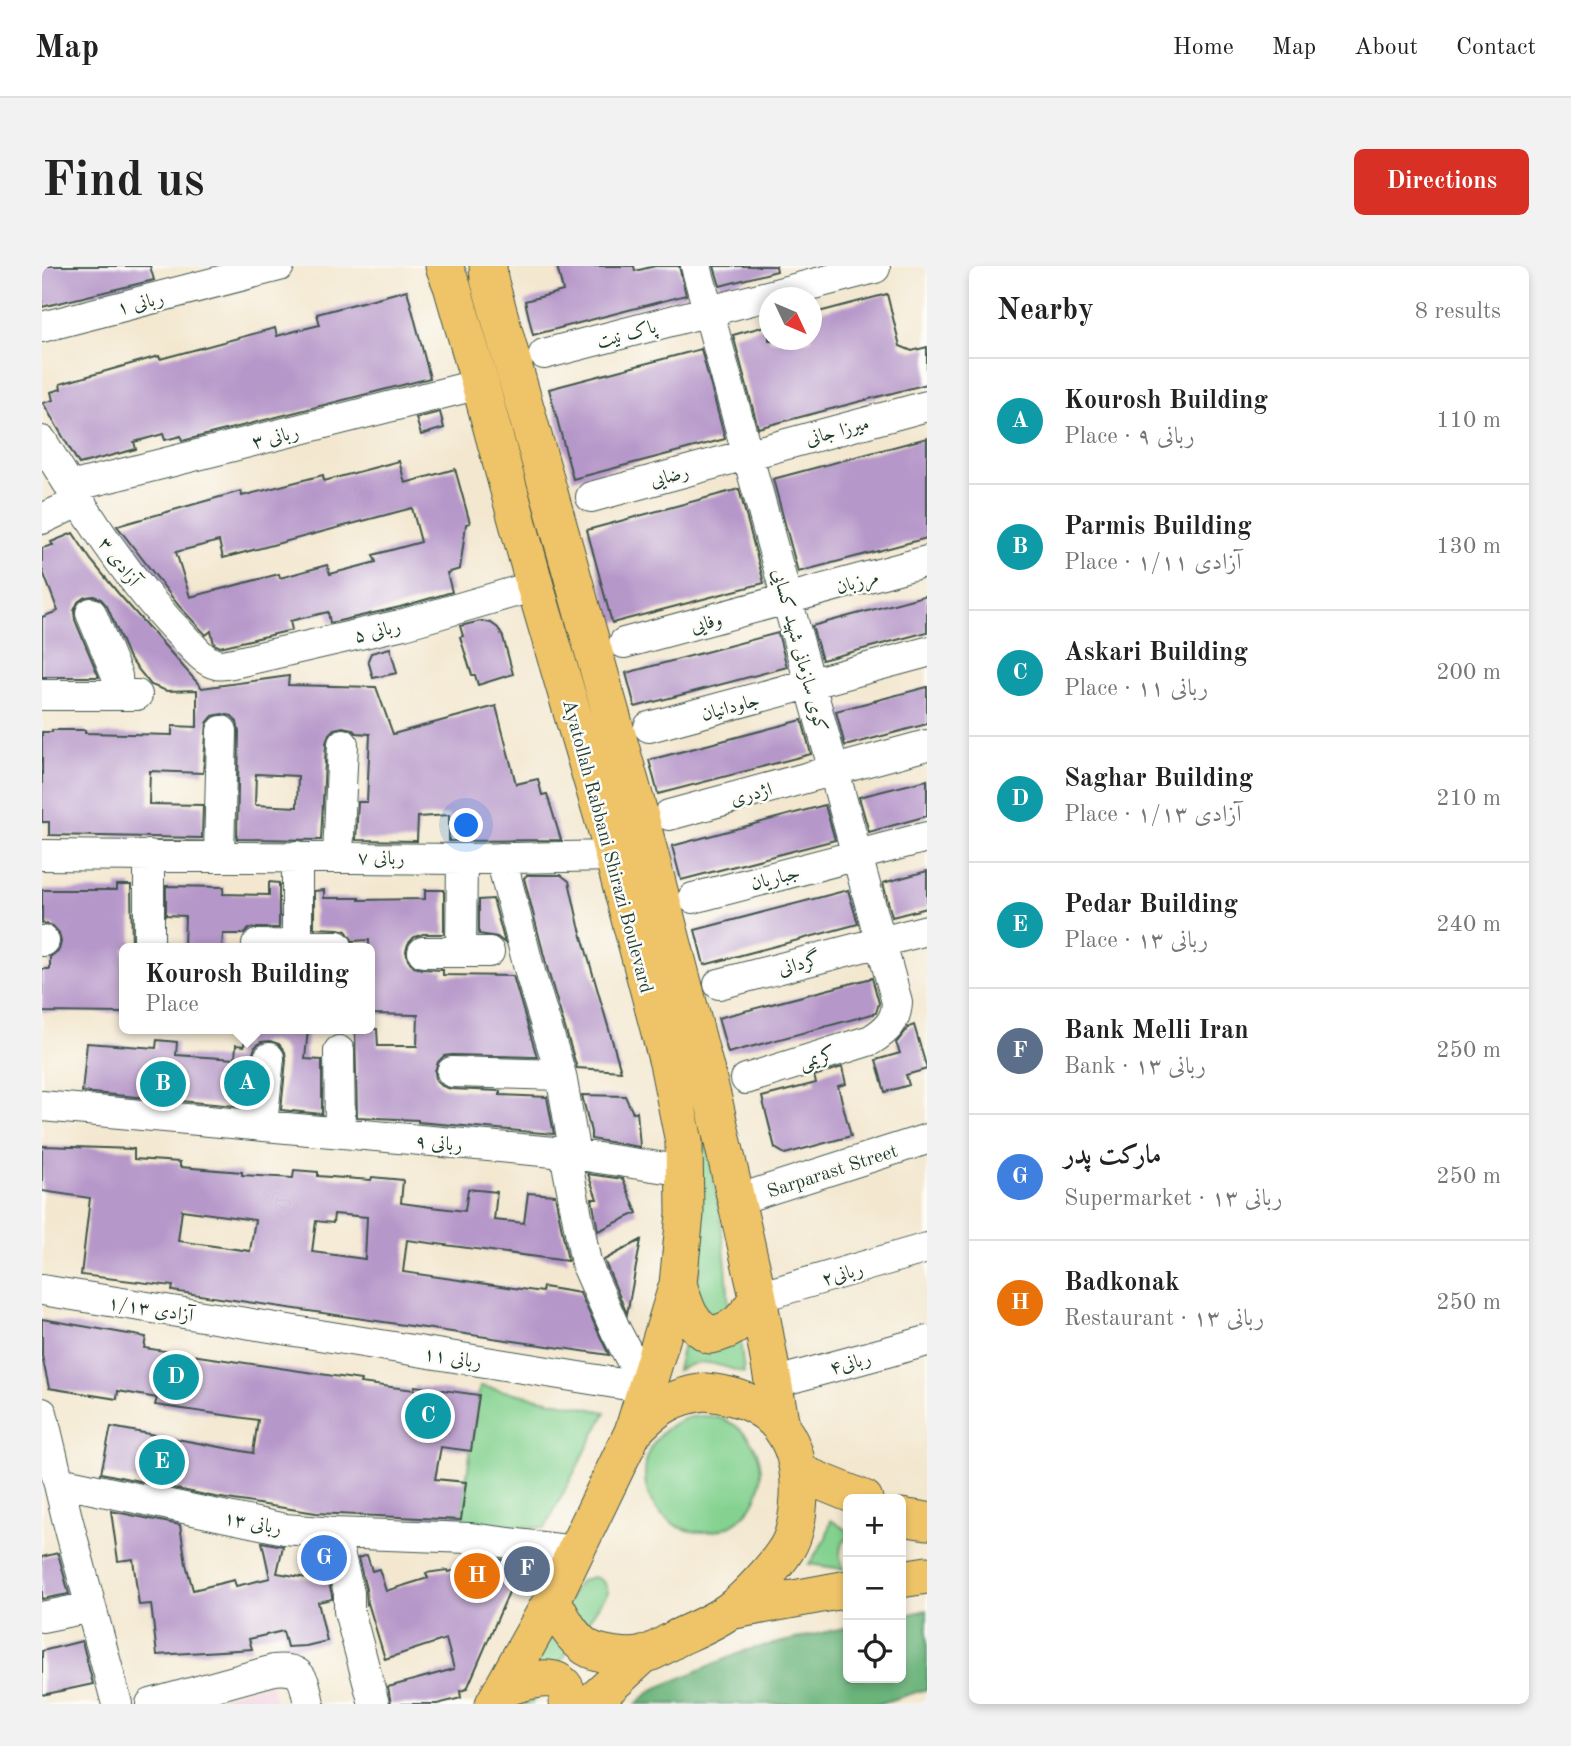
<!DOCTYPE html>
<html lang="en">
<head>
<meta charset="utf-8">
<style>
  body { margin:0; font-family:"Old Standard TT",Amiri,serif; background:#f2f2f2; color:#222 }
  .controls { position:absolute; right:21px; bottom:21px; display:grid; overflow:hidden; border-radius:10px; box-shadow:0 4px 10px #0003 }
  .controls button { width:63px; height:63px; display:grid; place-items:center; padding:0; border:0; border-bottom:2px solid #e0e0e0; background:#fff; color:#222; font:35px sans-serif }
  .compass { position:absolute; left:717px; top:21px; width:63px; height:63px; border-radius:50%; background:#fff; box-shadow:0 4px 10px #0003; rotate:134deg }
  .you { position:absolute; left:425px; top:560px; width:24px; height:24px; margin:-18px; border:5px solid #fff; border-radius:50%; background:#1a73e8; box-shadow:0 0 0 10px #1a73e833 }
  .badge { display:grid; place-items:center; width:46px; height:46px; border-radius:50%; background:#d93025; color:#fff; font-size:23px; font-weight:700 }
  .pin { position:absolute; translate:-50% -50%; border:4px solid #fff; box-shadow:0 2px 7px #0006 }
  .popup { position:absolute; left:77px; top:677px; width:256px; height:91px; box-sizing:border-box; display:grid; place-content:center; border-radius:10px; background:#fff; filter:drop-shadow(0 2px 5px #0005); font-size:23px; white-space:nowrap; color:#767676 }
  .popup b { font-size:26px; color:#222 }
  .popup::after { content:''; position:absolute; left:50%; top:100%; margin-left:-14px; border:14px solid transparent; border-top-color:#fff }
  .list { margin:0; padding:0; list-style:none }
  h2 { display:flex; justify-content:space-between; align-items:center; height:91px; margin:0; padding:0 28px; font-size:30px }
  h2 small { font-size:23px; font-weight:400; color:#767676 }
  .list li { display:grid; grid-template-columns:46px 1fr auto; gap:21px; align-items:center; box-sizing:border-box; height:126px; padding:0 28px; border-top:2px solid #e0e0e0 }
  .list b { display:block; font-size:26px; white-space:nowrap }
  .list p { margin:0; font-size:23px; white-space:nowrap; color:#767676 }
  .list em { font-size:23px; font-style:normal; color:#767676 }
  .icon { flex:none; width:38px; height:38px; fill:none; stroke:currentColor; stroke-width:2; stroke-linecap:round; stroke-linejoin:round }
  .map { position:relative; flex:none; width:885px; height:1438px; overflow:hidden; border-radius:10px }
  header { display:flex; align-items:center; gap:42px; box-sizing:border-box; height:98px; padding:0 35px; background:#fff; border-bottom:2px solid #e0e0e0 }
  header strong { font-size:33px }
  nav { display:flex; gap:38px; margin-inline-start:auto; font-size:24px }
  .intro { display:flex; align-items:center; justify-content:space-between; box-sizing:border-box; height:168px; padding:0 42px }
  h1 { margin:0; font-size:49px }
  .button { padding:18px 32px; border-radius:10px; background:#d93025; color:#fff; font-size:24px; font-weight:700 }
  main { display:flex; gap:42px; padding:0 42px }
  aside { flex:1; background:#fff; border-radius:10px; box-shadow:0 4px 10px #0003 }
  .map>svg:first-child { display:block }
  .built { fill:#f2d0e2 }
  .green { fill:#84d290; stroke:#528862; stroke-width:2 }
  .forest { fill:#6bb47a; stroke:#457857; stroke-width:2 }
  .building { fill:#b697c9; fill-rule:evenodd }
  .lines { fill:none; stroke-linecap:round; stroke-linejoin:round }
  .minor-casing { stroke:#3f564b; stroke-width:32 }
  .major-casing { stroke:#3f564b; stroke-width:39 }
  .minor { stroke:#fff; stroke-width:30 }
  .major { stroke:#efc469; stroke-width:37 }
  .labels { text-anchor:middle; stroke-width:5; stroke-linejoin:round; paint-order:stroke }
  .street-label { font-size:19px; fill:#1f3d34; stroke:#fdfcf7 }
</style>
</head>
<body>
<header>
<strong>Map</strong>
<nav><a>Home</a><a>Map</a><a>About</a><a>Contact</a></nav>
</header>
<div class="intro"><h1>Find us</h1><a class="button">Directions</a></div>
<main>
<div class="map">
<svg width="885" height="1438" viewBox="0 0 885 1438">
  <rect width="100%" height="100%" fill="#fdfcf7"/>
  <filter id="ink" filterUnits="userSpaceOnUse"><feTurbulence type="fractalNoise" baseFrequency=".0143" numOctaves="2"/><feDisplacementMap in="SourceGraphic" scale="14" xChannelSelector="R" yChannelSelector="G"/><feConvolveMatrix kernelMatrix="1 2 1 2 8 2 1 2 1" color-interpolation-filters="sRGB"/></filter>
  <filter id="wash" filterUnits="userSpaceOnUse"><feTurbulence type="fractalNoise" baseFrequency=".00686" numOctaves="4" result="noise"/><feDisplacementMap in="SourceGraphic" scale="28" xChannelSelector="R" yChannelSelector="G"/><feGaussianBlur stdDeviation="1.57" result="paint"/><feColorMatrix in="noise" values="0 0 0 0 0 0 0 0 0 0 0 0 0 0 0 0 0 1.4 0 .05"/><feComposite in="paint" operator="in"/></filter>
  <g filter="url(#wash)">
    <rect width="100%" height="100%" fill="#f3e7cf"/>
    <path class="built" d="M229,1416L234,1438H157Z"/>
    <path class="green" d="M634,738C657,844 686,949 687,1057L676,1062L653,1037L660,984L659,935Z
      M643,1070L698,1071L702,1107C674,1098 663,1091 635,1104Z
      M438,1120L564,1146L503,1262L418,1257Z
      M603 1208a58 58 0 1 1 116 0a58 58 0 1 1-116 0Z
      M789,1254L806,1265V1271C796,1281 797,1290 801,1303L767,1298L784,1272Z
      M551,1311C560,1313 564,1317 566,1326L490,1438H473L533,1322L540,1314Z"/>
    <path class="forest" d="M885,1344V1423L836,1438H594L610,1424L705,1384L806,1361V1412H859V1350Z"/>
    <g id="blocks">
      <path class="building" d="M0,0H108L112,14L0,41Z
        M515,0H592L593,5L613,0H637L644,29L491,69L483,35L521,25Z
        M672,0H734L735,5L678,20Z
        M365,24L388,112L140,175L139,170L123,174L121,168L92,176L94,183L37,198L1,137L11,134L9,126L19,123L18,118L117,90L118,93L233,62L235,70L261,63L278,59L275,48Z
        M845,28L858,80L870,85L885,81V118L716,162L691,69L727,59V74H769V48Z
        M659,83L683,173L531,213L507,123Z
        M398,146L402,162L379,169L374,152Z
        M885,172V272L756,306L731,213Z
        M357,195L363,217L413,203L428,257L424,258L418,303L405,307L410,326L358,341L288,357L286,346L248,355L250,364L178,381L172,378L169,365L164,369L137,340L75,260L199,225L200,230L281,209L282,215ZM370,242L379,276L331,289L334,296L288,308L285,299L238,312L237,308L148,331L134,286L177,275L181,292Z
        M697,223L722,317L570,357L545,264Z
        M31,267L49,294L76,327L160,422L247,410L246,419L334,421L351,468L454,440L474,518L496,513L500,529L505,528L519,574L407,575V549L376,551L375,575L314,574L316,536H325L328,468L314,467L310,463L301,461L292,463L287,468L284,477L279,574L195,573L197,465L195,456L190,450L180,448L171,450L165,457L161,507L108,505L107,538L161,539L160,572L7,569V556H0V466H10V464H43V467L130,469V460L155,461V424L125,425L109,419L87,392L65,340L59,333L52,330L43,331L36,336L32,345L33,354L57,411H0V351L16,345L0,303V282L11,279L9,276ZM214,508L256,510L255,541L213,539Z
        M885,329V366L780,394L770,360Z
        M439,355L449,357L456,362L461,371L471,408L436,419L433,409H430L418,371L421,370L418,360Z
        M736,367L745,401L593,441L584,407Z
        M348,382L355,407L331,412L326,394L329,387Z
        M885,421V458L803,480L794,445Z
        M760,454L769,488L616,528L607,494Z
        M885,514V550L827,566L817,531Z
        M783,539L793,574L639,614L630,580Z
        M885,605V642L850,651L841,617Z
        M485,609H519L527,615L537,660L579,805L535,802L506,705L482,612Z
        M227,616L237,617V662H215L207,663L202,668H181L180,682H142L143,650L124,649V620L182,621L181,628L227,629Z
        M75,619H89L90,682H82V747L0,746V703H8V691L17,684L19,676L17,667L11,660L0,657V624H75Z
        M282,624V632H317V634L383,633V624H402V668H381L372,671L366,678L364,685L366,694L372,701L380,703L401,704V709L471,710L495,791L410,789L402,790L396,796L393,805L394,814L400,820L409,823L458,825V829L505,831L512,868L376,856V854L315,851L313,763H335L336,780H375L376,749L327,748V674L311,675L304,665L296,663L272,662V625Z
        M806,624L816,658L662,699L653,664Z
        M451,633L463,677L455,671L437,668V634Z
        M830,712L837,737L834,747L686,787L676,752Z
        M872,759L885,803L864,809L867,819L843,826L834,794L858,787L854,777L867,761Z
        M204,763L240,765L241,763H266L263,793L280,794V848L239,844L244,794L243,786L237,778L228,775L219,776L213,781L210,790L204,841L40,826L45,777L114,782L115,774L135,776L134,789L193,793L194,779L202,780Z
        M800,801L804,818L796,820L809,870L743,888L733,882L720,831L774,817L772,810Z
        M540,829L583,830L591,847L595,845L598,881L549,873V866Z
        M0,880L92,883V893L138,896V901L200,906V909L251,912L252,904L276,906V910L329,914L330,911L361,914L359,937L389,941L423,945L426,923L455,926L452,954L482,957L486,927L513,929L526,995L365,974L361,1006L500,1026L501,1021L538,1027L567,1089L130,1025L131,1020L39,1009L48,932L0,925ZM140,944L213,954L208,985L136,975ZM292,948L325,951L323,993L270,986L274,955L291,957Z
        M546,908L581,913L595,947L556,965L550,933H555Z
        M599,974L585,1048L562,994Z
        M0,1053L104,1071L102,1082L319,1114L318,1117L372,1124L373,1120L437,1129L429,1185L399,1181L393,1213L424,1216L419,1254L274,1247L173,1231L59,1207L69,1161L211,1187L216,1154L113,1139L115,1132L76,1125L75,1133L7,1122L0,1090Z
        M69,1245L138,1259L144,1298L151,1324L192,1314L194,1320L228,1312L220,1276L241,1280L235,1307L271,1313L278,1283L290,1329V1333L276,1336L285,1375L264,1380L245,1381L241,1365L207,1373L210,1383L115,1389L109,1338L97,1339L91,1293L76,1295Z
        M16,1287L27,1328L0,1333V1291Z
        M325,1289L330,1305L337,1303L344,1325L386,1312L384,1307L405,1304L406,1306L451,1296L452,1293L480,1296L425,1423L418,1425L419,1432L395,1438H349L346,1421L412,1403L404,1373L343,1393L326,1337L325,1338L324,1323L316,1292Z
        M40,1375L51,1418L0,1429V1385Z"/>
    </g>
  </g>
  <g filter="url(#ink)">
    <use href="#blocks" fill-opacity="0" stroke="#3f564b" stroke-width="2"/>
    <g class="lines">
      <defs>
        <path id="minor" d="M654,0L855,736C854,756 845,764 829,774L704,813
          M0,61L237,0
          M502,88L833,2
          M0,175C43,246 86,315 145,375C153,383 163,396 174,398C180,400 189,397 196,396L362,358L493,320
          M28,221L438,118
          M549,231L885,140
          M0,253L36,236
          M49,347L75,410L76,429
          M582,377L885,295
          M0,429H95
          M607,461L885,386
          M627,549L885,479
          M0,589L420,593L571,590
          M107,589V682
          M177,589L180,465
          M296,590L301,478
          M459,592L489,710L519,809L533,889
          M651,632L885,571
          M0,675H2
          M215,679L295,680
          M255,679V590
          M381,686H447
          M419,686L420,593
          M677,718L885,664
          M297,785L298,866
          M410,806L519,809
          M0,840L523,887L644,905
          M220,859L227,792
          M523,887L544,997L574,1065L604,1122
          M694,934L885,873
          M0,1024L604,1122
          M716,1031L885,982
          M731,1117L885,1075
          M0,1147L25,1252L75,1438
          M17,1216L243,1263L292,1267L427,1272L533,1285
          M292,1267L307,1327V1345L332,1438
          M0,1351L49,1341
          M109,1438L232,1404C261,1401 262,1413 267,1438"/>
        <path id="major" d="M402,0L410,20L438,118L493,320L564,562L626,797L642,876L643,948L636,1018L591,1166
          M446,0L447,13L598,551L673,841L716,1031L739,1160
          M636,1018C643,1040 647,1058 668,1069C694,1065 704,1052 716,1031
          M663,1126C726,1131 760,1168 757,1231C756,1248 754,1267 745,1282C734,1300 704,1333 687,1345C672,1356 652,1364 635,1372C624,1378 613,1386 601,1389C588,1393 556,1389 544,1381C528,1370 519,1350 510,1334L591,1166C612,1142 632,1130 663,1126Z
          M758,1207L822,1233
          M859,1251L885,1255
          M859,1313L885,1309
          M687,1345L806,1323
          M461,1422C483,1416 528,1398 526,1438
          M452,1438L510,1334
          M548,1438L600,1390"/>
      </defs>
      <use href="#minor" class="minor-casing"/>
      <use href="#major" class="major-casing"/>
      <use href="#minor" class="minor"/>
      <use href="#major" class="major"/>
    </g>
  </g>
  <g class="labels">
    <g class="street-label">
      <text transform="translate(98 36) rotate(-14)" y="7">ربانی ۱</text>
      <text transform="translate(584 67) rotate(-15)" y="7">پاک نیت</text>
      <text transform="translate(795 164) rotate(-15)" y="7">میرزا جانی</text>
      <text transform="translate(233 170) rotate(-14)" y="7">ربانی ۳</text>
      <text transform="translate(627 209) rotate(-15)" y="7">رضایی</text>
      <text transform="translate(78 295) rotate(53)" y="7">۳ آزادی</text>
      <text transform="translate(815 315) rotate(-16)" y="7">مرزبان</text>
      <text transform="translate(664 356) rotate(-15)" y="7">وفایی</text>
      <text transform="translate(335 364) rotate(-13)" y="7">ربانی ۵</text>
      <text transform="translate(759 384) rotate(75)" y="7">کوی سازمانی شهید کسایی</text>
      <text transform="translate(688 440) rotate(-15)" y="7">جاودانیان</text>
      <text transform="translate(709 527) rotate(-15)" y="7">اژدری</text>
      <text transform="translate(567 580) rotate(75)" y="7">Ayatollah Rabbani Shirazi Boulevard</text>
      <text transform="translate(339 591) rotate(1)" y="7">ربانی ۷</text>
      <text transform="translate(733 611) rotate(-14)" y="7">جباریان</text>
      <text transform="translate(757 697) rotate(-14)" y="7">گردانی</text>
      <text transform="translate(775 791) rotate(-17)" y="7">کریمی</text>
      <text transform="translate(397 876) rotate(5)" y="7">ربانی ۹</text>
      <text transform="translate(790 904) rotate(-18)" y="7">Sarparast Street</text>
      <text transform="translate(800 1007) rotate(-16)" y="7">ربانی۲</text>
      <text transform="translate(109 1042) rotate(9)" y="7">آزادی ۱/۱۳</text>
      <text transform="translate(411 1091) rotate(9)" y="7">ربانی ۱۱</text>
      <text transform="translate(808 1096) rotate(-15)" y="7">ربانی۴</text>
      <text transform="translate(211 1256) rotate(11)" y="7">ربانی ۱۳</text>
    </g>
  </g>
</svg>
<div class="controls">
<button>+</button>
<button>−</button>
<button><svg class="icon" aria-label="locate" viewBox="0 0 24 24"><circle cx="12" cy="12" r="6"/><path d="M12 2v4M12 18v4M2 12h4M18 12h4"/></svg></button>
</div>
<svg class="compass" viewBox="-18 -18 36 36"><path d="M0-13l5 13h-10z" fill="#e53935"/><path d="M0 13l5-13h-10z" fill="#767676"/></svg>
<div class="you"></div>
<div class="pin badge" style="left:205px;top:817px;background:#0f9aa8">A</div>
<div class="popup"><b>Kourosh Building</b>Place</div>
<div class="pin badge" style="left:121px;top:818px;background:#0f9aa8">B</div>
<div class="pin badge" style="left:386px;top:1150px;background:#0f9aa8">C</div>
<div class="pin badge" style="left:134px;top:1111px;background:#0f9aa8">D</div>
<div class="pin badge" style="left:120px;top:1196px;background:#0f9aa8">E</div>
<div class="pin badge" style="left:485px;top:1303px;background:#5c6f8a">F</div>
<div class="pin badge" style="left:282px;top:1292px;background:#3f7fe0">G</div>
<div class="pin badge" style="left:435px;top:1310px;background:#e8710a">H</div>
</div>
<aside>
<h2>Nearby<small>8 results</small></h2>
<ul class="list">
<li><span class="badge" style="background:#0f9aa8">A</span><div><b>Kourosh Building</b><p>Place · ربانی ۹</p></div><em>110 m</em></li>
<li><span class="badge" style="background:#0f9aa8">B</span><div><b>Parmis Building</b><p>Place · آزادی ۱/۱۱</p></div><em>130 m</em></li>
<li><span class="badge" style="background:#0f9aa8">C</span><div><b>Askari Building</b><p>Place · ربانی ۱۱</p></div><em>200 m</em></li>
<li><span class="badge" style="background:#0f9aa8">D</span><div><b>Saghar Building</b><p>Place · آزادی ۱/۱۳</p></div><em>210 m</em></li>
<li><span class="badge" style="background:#0f9aa8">E</span><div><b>Pedar Building</b><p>Place · ربانی ۱۳</p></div><em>240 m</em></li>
<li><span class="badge" style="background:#5c6f8a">F</span><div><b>Bank Melli Iran</b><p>Bank · ربانی ۱۳</p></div><em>250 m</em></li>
<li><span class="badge" style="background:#3f7fe0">G</span><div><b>مارکت پدر</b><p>Supermarket · ربانی ۱۳</p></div><em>250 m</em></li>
<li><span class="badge" style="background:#e8710a">H</span><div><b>Badkonak</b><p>Restaurant · ربانی ۱۳</p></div><em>250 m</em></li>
</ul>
</aside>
</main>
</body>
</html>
